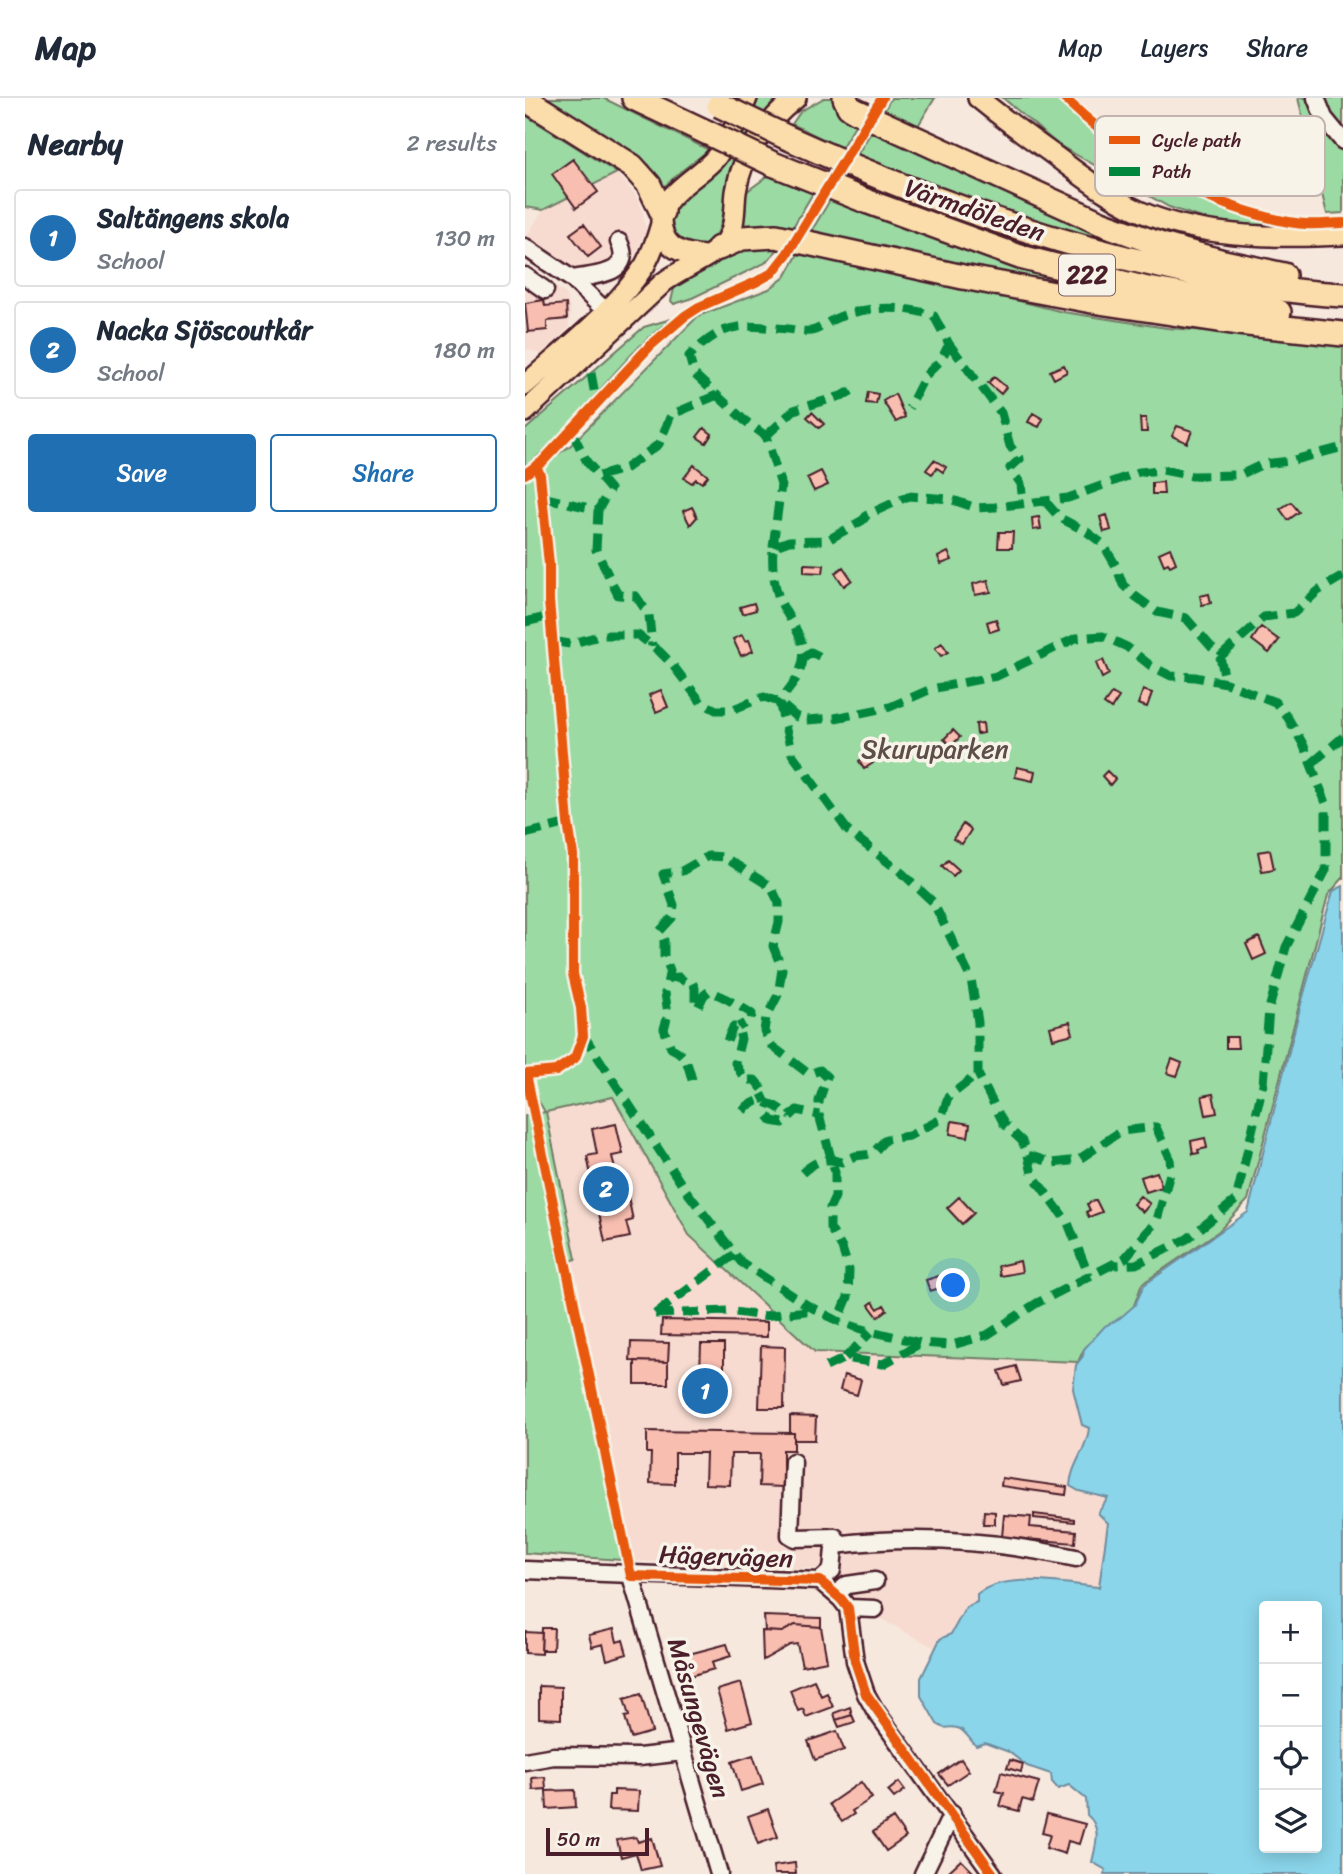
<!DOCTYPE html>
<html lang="en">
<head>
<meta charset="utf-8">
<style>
  body { margin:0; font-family:Sriracha,sans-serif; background:#f2f2f3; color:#1f2937 }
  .controls { position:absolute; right:21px; bottom:21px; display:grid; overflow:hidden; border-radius:7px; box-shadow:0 4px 18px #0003 }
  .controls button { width:63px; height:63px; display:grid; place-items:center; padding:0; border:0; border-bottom:2px solid #e0e1e3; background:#fff; color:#1f2937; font:35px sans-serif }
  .scale { position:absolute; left:21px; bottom:18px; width:103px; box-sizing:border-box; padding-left:7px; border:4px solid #4a1f2b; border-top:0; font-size:19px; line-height:24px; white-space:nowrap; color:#4a1f2b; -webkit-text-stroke:5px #f7f3e8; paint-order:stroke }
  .you { position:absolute; left:429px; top:1188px; width:24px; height:24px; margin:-18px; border:5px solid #fff; border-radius:50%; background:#1a73e8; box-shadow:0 0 0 10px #1a73e833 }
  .badge { display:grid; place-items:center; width:46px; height:46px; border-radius:50%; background:#1f6fb2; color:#fff; font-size:23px; font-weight:700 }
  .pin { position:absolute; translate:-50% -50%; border:4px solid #fff; box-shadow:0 2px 7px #0006 }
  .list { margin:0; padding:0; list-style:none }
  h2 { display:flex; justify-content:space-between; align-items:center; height:91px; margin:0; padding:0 28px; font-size:30px }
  h2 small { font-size:23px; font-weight:400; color:#747a83 }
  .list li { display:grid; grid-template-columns:46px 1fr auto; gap:21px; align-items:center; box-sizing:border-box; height:98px; margin:0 14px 14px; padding:0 14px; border:2px solid #e0e1e3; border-radius:7px }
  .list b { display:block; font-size:26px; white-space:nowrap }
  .list p { margin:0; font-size:23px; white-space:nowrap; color:#747a83 }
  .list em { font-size:23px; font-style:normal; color:#747a83 }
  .actions { display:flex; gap:14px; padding:21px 28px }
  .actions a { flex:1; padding:16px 0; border:2px solid #1f6fb2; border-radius:7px; text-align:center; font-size:24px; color:#1f6fb2 }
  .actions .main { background:#1f6fb2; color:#fff }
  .icon { flex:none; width:38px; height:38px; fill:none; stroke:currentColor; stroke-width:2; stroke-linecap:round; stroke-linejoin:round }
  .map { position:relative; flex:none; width:818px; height:1776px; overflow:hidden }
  header { display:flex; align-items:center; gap:42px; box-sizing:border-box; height:98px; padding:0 35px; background:#fff; border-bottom:2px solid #e0e1e3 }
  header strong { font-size:33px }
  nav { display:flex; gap:38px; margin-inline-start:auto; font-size:24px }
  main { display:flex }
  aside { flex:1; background:#fff }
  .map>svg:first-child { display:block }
  .built { fill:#f7dbd0 }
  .green { fill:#9bdaa3; stroke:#727c67; stroke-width:2 }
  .water { fill:#8ad5ea; stroke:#708c9e; stroke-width:2; fill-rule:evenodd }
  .building { fill:#f8beb0; stroke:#4a1f2b; stroke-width:2 }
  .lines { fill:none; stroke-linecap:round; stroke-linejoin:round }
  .minor-casing { stroke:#4a1f2b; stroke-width:21 }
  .major-casing { stroke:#4a1f2b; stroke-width:24 }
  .highway-casing { stroke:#4a1f2b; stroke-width:28 }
  .minor { stroke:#f7f3e8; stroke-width:16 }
  .major { stroke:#fbddab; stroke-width:19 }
  .highway { stroke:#fbddab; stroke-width:23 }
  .highway-bridge-casing { stroke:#4a1f2b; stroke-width:28; stroke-linecap:butt }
  .highway-bridge { stroke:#fbddab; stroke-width:23 }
  .quiet { stroke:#00873e; stroke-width:9; stroke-dasharray:18 9; stroke-linecap:butt }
  .cycleway-casing { stroke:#f7f3e8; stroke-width:15 }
  .cycleway { stroke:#e8590c; stroke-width:10 }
  .labels { text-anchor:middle; stroke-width:7; stroke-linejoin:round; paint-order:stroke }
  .shield { fill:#f7f3e8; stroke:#7e5f64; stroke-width:2 }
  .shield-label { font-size:24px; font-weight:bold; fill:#4a1f2b }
  .street-label { font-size:26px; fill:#4a1f2b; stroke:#f7f3e8 }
  .park-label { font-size:26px; fill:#5e4e49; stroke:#f7f3e8 }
  .key { fill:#f7f3e8; stroke:#c3b3af; stroke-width:2 }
  .key-label { font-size:19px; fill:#4a1f2b }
</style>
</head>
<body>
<header>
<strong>Map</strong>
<nav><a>Map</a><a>Layers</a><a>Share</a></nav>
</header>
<main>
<aside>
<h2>Nearby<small>2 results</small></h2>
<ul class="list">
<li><span class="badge">1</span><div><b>Saltängens skola</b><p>School</p></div><em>130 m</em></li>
<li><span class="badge">2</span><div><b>Nacka Sjöscoutkår</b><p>School</p></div><em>180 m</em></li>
</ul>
<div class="actions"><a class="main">Save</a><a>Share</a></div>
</aside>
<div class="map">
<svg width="818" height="1776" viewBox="0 0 818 1776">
  <rect width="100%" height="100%" fill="#f7e8dd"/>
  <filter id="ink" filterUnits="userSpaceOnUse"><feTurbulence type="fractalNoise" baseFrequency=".0143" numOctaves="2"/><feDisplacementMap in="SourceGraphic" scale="14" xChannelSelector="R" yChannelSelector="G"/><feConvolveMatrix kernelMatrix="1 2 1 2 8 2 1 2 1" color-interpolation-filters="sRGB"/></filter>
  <g filter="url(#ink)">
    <path class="built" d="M66,59L92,75L110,96L117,110L121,133L110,157L99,170L72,180L40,165L0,140L18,112Z
      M0,168L41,196L44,207L46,216L43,231L17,256L0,251Z
      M88,999L164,1137L290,1254L553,1264L549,1280L548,1295L557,1327L564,1330L563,1345L548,1370L554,1393L583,1400V1425L574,1489L481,1482L461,1489L453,1504L426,1536L415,1541L410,1550L330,1507L295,1471L109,1463L73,1312L45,1163L51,1160L21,1015Z"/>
    <path class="green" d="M14,0H78L184,52L155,74L139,89L124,67L102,51Z
      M232,0H253C234,18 218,45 207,68C195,95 206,131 180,149C166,148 154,148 148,134C135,107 185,83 199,63C211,45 225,21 232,0Z
      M299,0H308L332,24L316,50L267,26L276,13Z
      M366,0H410L391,31L357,16Z
      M478,0H532C572,36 611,70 659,93C687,107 717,116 746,127L725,131L692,125L644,109L532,46Z
      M773,0H818V115L802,116Z
      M0,17L92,75L18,112L0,109Z
      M348,31L687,169C649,160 609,152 571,141C491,117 409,90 332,57Z
      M243,78L288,95L265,134L215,136L220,119L221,94Z
      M305,102L555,190L460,175L284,137Z
      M258,146L240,165L165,201L149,206L146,203L150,187L218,149Z
      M277,149L538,214L642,230L818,243V780L803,797L723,1102L694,1133L617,1186L608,1210L559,1251L553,1264L290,1254L164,1137L88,999L21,1014L51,1161L45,1163L73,1312L109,1463L0,1455V1018L20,1014L0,980V380L46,347L173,218L244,191L260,179Z
      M146,221C135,230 123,239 113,250C74,289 44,334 0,369V332L119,229Z"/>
    <path class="water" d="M818,788V1776H579L581,1772L567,1764C571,1747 577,1729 562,1717L561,1701L544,1687L533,1691L527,1684L526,1676L502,1668L484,1654L460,1645L451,1648C439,1636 439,1626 419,1630L412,1626L396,1598V1580L415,1541L426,1536L441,1509L452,1504V1496C480,1473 539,1486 574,1489L583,1425L573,1415L583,1400L554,1393L545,1388C546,1366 562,1352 564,1330L557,1327L548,1291L551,1267L558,1258L559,1251L580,1228L595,1220L610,1207L619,1187L723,1114L776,906L808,793ZM739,1508H792V1750H739Z"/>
    <path class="building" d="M48,61L73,94L51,110L27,76Z
      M59,126L76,149L63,159L45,136Z
      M19,202L20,208L41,206L42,221L22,223V232L3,234L0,205Z
      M539,267L542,274L529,281L525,273Z
      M469,279L481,289L476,296L463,285Z
      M343,294L353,296L351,306L341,305Z
      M370,296L380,319L371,324L358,303Z
      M287,314L299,326L294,330L282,319Z
      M508,315L518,321L514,329L503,324Z
      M615,320H621L622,334H616Z
      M652,328L667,333L662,345L647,338Z
      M179,330L187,336L181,345L172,339Z
      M409,362L421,369L418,374L412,370L407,376L401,372Z
      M169,367L183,378L177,385L171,381L167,385L159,380Z
      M296,373L303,387L289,393L282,380Z
      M638,384L639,396H627V385Z
      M766,404L774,414L763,422L755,411Z
      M167,409L172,419L165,427L158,413Z
      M582,417L586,432L579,434L575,419Z
      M514,419L516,431L508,432L507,420Z
      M474,434H488L487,450H473Z
      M645,450L651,465L645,468L643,465L639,467L634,455Z
      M423,454L427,462L416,466L413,459Z
      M279,466L299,467L298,475L279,474Z
      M318,469L327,482L319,488L310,475Z
      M463,482L466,494L450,497L448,486Z
      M684,496L686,505L677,507L675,498Z
      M229,505L231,512L217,516L215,509Z
      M471,521L474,531L465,534L462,524Z
      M736,529L754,542L744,555L727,542Z
      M217,537L220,543L224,542L228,553L216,558L208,541Z
      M417,545L423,554L416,558L410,550Z
      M578,562L584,576L577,580L571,565Z
      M136,592L143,609L131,614L124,597Z
      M618,592L627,595L622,609L613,606Z
      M587,595L594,599L586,611L579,606Z
      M458,625L459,635L452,636L451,626Z
      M428,632L435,639L426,648L419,641Z
      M343,657L348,665L339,671L334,663Z
      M492,669L510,673L508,683L490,679Z
      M582,673L590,681L585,687L577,678Z
      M438,726L446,732L437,746L428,741Z
      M745,752L749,771L737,773L733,754Z
      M423,762L434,772L428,778L417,768Z
      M734,839L741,856L728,862L721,846Z
      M545,924L548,936L528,941L525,929Z
      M701,939H712L713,950H701Z
      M647,961L657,965L652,978L642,975Z
      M688,996L692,1015L681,1017L677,998Z
      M427,1023L445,1026L443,1039L425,1036Z
      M91,1026L98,1056L87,1058L95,1095L102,1094L108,1122L101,1124L105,1139L80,1144L62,1058L72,1056L67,1031Z
      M680,1040L682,1050L673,1052L674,1055L668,1056L666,1043Z
      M632,1074L637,1089L621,1094L616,1079Z
      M615,1098L625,1106L618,1114L608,1106Z
      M434,1099L449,1115L437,1126L422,1110Z
      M571,1102L577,1114L564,1119L561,1114L565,1112L562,1106Z
      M495,1163L497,1174L475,1178L473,1168Z
      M414,1178L418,1189L405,1193L401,1182Z
      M348,1204L353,1211L359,1207L362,1212L353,1219L344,1207Z
      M137,1222L242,1224V1239L136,1237Z
      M106,1244L144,1245L143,1264L105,1263Z
      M176,1246H199V1308L174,1307Z
      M236,1248L260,1249L259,1310H234Z
      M110,1263L143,1264V1286H110Z
      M491,1268L496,1283L479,1287L474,1273Z
      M319,1277L336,1282L332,1297L315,1292Z
      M265,1318L291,1319L290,1342H269V1335H265Z
      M122,1333L269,1335V1352H258V1389L234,1388L235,1356H206L205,1387L180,1386L181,1355H150V1386L125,1385L126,1355H122Z
      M477,1380L542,1389L541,1397L476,1388Z
      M459,1413L470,1414V1426H458Z
      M509,1416L549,1421V1424L509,1420Z
      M479,1417L506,1419L505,1429L551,1433L550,1445L477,1439Z
      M239,1518L296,1520V1529L270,1527L257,1534L240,1533Z
      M270,1527L296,1529L302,1563L277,1568L272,1546L265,1547L238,1562L237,1533L257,1534Z
      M17,1530H29L28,1552H16Z
      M89,1531L92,1544L98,1542L102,1556L82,1562L78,1546L67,1549L64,1537Z
      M0,1534L17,1535L16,1556L0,1555Z
      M202,1546L206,1558L187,1564L189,1571L165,1578L160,1557Z
      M289,1582L296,1598L302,1595L308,1609L281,1619L278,1611L273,1613L265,1592Z
      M216,1585L227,1624L203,1631L192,1592Z
      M14,1588L36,1589V1621L14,1620Z
      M116,1596L127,1634L106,1640L100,1619L104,1618L99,1601Z
      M325,1609L327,1617L311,1622L309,1615Z
      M327,1617L330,1624L314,1629L311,1622Z
      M312,1633L319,1652L290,1662L283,1643Z
      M228,1657L238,1686L216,1693L207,1664Z
      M436,1661L444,1673L423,1687L414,1676Z
      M485,1662L498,1666L496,1674L482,1670Z
      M476,1674L514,1684L508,1704L497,1701L494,1713L475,1708L479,1695L471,1693Z
      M20,1679L21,1691L8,1692L7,1680Z
      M336,1684L347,1700L327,1713L329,1716L317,1724L304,1706Z
      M374,1684L380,1692L369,1700L363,1693Z
      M50,1692L51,1709L22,1711L21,1693Z
      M89,1692L114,1693L113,1713L83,1712L84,1697H89Z
      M243,1711L253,1739L233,1746L223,1718Z
      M522,1716L560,1726L554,1746L543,1743L540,1756L521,1750L525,1737L517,1735Z
      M368,1720L381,1739L361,1753L348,1734Z
      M111,1739L113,1744L127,1740L135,1768L116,1772L111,1755L96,1759L92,1742Z
      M436,1762L450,1776H427L424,1773Z
      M270,1765L271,1776H249L248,1768Z"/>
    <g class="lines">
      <defs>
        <path id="minor" d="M791,0L799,20L818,43
          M0,149L47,181L88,220
          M0,178L20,192
          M47,181C69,177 110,177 94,144
          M268,1364L265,1437L270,1440L310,1439L307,1472L295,1483
          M310,1447C389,1437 473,1443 551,1460
          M0,1472L295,1483
          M106,1478L194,1776
          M295,1483L316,1501L323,1510L330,1563L341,1596L350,1612L468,1776
          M311,1496L322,1487L350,1483
          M323,1510L350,1511
          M0,1663L29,1658L114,1659L158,1654
          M398,1776L427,1716"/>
        <path id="major" d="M453,0C475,18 498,35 522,52C555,76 588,104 626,118C685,140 756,140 818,137
          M179,158C163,156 146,154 139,137C123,99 175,81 192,58C204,41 215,19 222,0
          M0,287C40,251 91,212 120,167C127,154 132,140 136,126
          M0,314L139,184C156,171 192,157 202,142C211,127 209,110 211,94C216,56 242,23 271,0"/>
        <path id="highway" d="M109,0L181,34
          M320,0L324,9L331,13L576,125L637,147L699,164L759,177
          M0,1L107,68L124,87L137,114
          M261,39C383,94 508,140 639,169C698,183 758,194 818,197
          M248,66L341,103L495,159L618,190L754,214
          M194,150L217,140L251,138L438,179L567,203L713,225L818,236"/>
      </defs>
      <use href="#minor" class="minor-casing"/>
      <use href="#major" class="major-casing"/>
      <use href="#highway" class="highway-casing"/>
      <use href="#minor" class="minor"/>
      <use href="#major" class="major"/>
      <use href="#highway" class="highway"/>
      <defs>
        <path id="highway-bridge" d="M194,7L261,39
          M181,34L248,66"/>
      </defs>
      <use href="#highway-bridge" class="highway-bridge-casing"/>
      <use href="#highway-bridge" class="highway-bridge"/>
      <path class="quiet" d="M424,246L476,315L485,348L495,361L485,370L496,386L498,405
        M66,275L72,308
        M47,334L62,364L85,391L73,412
        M241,338L269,312L319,297L333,289
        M74,378L101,370L134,346L146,317L192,297
        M17,399L73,412L71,452L93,497L111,498L124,517L127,548
        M519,402L535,420L562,434L578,446L591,468L598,487L610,498L632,514L661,520L695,559L701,585
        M248,449L256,387L241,338L219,322L169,276L164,258C202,222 214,227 263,231C271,232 282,235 290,232C298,229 305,222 314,219C343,208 380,207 409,218L424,246L416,262L400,278L384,310
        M0,524L25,518
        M27,543L45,546L78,537H113L134,553L146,565L176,604L191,612H206L239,599L254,604L270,618L280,622L310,620L365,609L406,591L472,578L551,540L578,538L602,549L626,568L646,578L670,579L701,585L750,604L763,620L778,646L801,705V772L761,849L744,911L738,986L711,1102L662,1141L611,1166L590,1167
        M279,559L286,554L302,562
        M695,559L739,519L769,515L793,493L818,478
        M786,666L818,639
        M0,736L43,725
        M143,880L154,879L159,883L167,884L170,890V907L173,909L179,897L184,893C188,893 224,913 227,916L226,922L213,929
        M57,935L159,1090L216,1164L282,1207L313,1223L337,1231L396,1245L427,1247L462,1237L512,1205L600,1160L632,1122L646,1072L645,1060L631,1029L596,1033L553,1062L527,1065L503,1057L497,1043L479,1026L453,976V924L446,881L408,804L377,775L323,733L267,656L254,604C263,593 276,577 278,562C282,538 260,519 253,497C248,482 247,465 248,449L264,443L303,442L338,422L342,417L384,398L425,401L451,410L470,409L543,400L614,374L638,372L667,378L715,377L738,366L765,363L818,349
        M202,943L208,929H213L216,941L210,965L220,982H230L243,998L235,1002
        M167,982C163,967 161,956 146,950L139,931L143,916L140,895L145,872L139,858V842L135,833L147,820L149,807L138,776L157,773L183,758L199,759L246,789L254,805V824L248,848L257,871L253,897L241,920L239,933L247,948L284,976L295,972L302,979L294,1003V1017L310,1074V1099L305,1110V1130L317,1150L324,1172L323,1199L313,1223
        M218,1013L222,1008L235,1002L250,1008L266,1018
        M243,1018L247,1023L258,1025L272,1012L294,1017
        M503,1057L507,1076L543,1125L564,1178
        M277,1075C290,1063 300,1059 317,1064L330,1058L347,1056L361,1041L384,1038L416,1021L423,999L453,976
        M130,1216L203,1213L238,1218L290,1212
        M130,1216L210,1156
        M320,1260L346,1234
        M301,1269L320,1260L358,1266L396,1245"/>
      <defs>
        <path id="cycleway" d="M539,0C592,50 649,90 718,112C738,118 760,125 781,126C793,127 806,125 818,125
          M11,368L15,377L24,466V503L43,725L48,757V876L56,910L58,938L50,960L31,973L1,976L106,1478L295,1483L316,1501L323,1510L330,1563L341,1596L468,1776
          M0,376L17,364L125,248L160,218L174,209L231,184L247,175L262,156L357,0"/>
      </defs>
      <use href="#cycleway" class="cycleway-casing"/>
      <use href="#cycleway" class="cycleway"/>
    </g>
  </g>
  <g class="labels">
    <rect class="shield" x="534" y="156.5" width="56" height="41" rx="5"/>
    <g class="shield-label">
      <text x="562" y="185">222</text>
    </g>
    <g class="street-label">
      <text transform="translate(450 112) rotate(19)" y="9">Värmdöleden</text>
      <text transform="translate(201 1458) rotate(2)" y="9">Hägervägen</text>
      <text transform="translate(174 1620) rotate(74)" y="9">Måsungevägen</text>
    </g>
    <g class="park-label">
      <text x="410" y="660">Skuruparken</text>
    </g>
  </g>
  <rect x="570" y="18" width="230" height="80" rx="10" class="key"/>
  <rect x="584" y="38" width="31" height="8" fill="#e8590c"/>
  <rect x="584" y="69" width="31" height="9" fill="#00873e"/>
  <g class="key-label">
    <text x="627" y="49">Cycle path</text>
    <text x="627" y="80">Path</text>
  </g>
</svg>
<div class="controls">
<button>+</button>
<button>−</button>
<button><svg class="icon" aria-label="locate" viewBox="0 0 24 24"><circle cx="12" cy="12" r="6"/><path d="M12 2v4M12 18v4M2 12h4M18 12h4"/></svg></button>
<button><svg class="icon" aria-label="layers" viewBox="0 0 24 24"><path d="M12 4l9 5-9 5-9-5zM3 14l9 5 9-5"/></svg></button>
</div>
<div class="scale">50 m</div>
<div class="you"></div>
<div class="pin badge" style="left:180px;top:1293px">1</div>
<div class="pin badge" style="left:81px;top:1091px">2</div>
</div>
</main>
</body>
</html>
